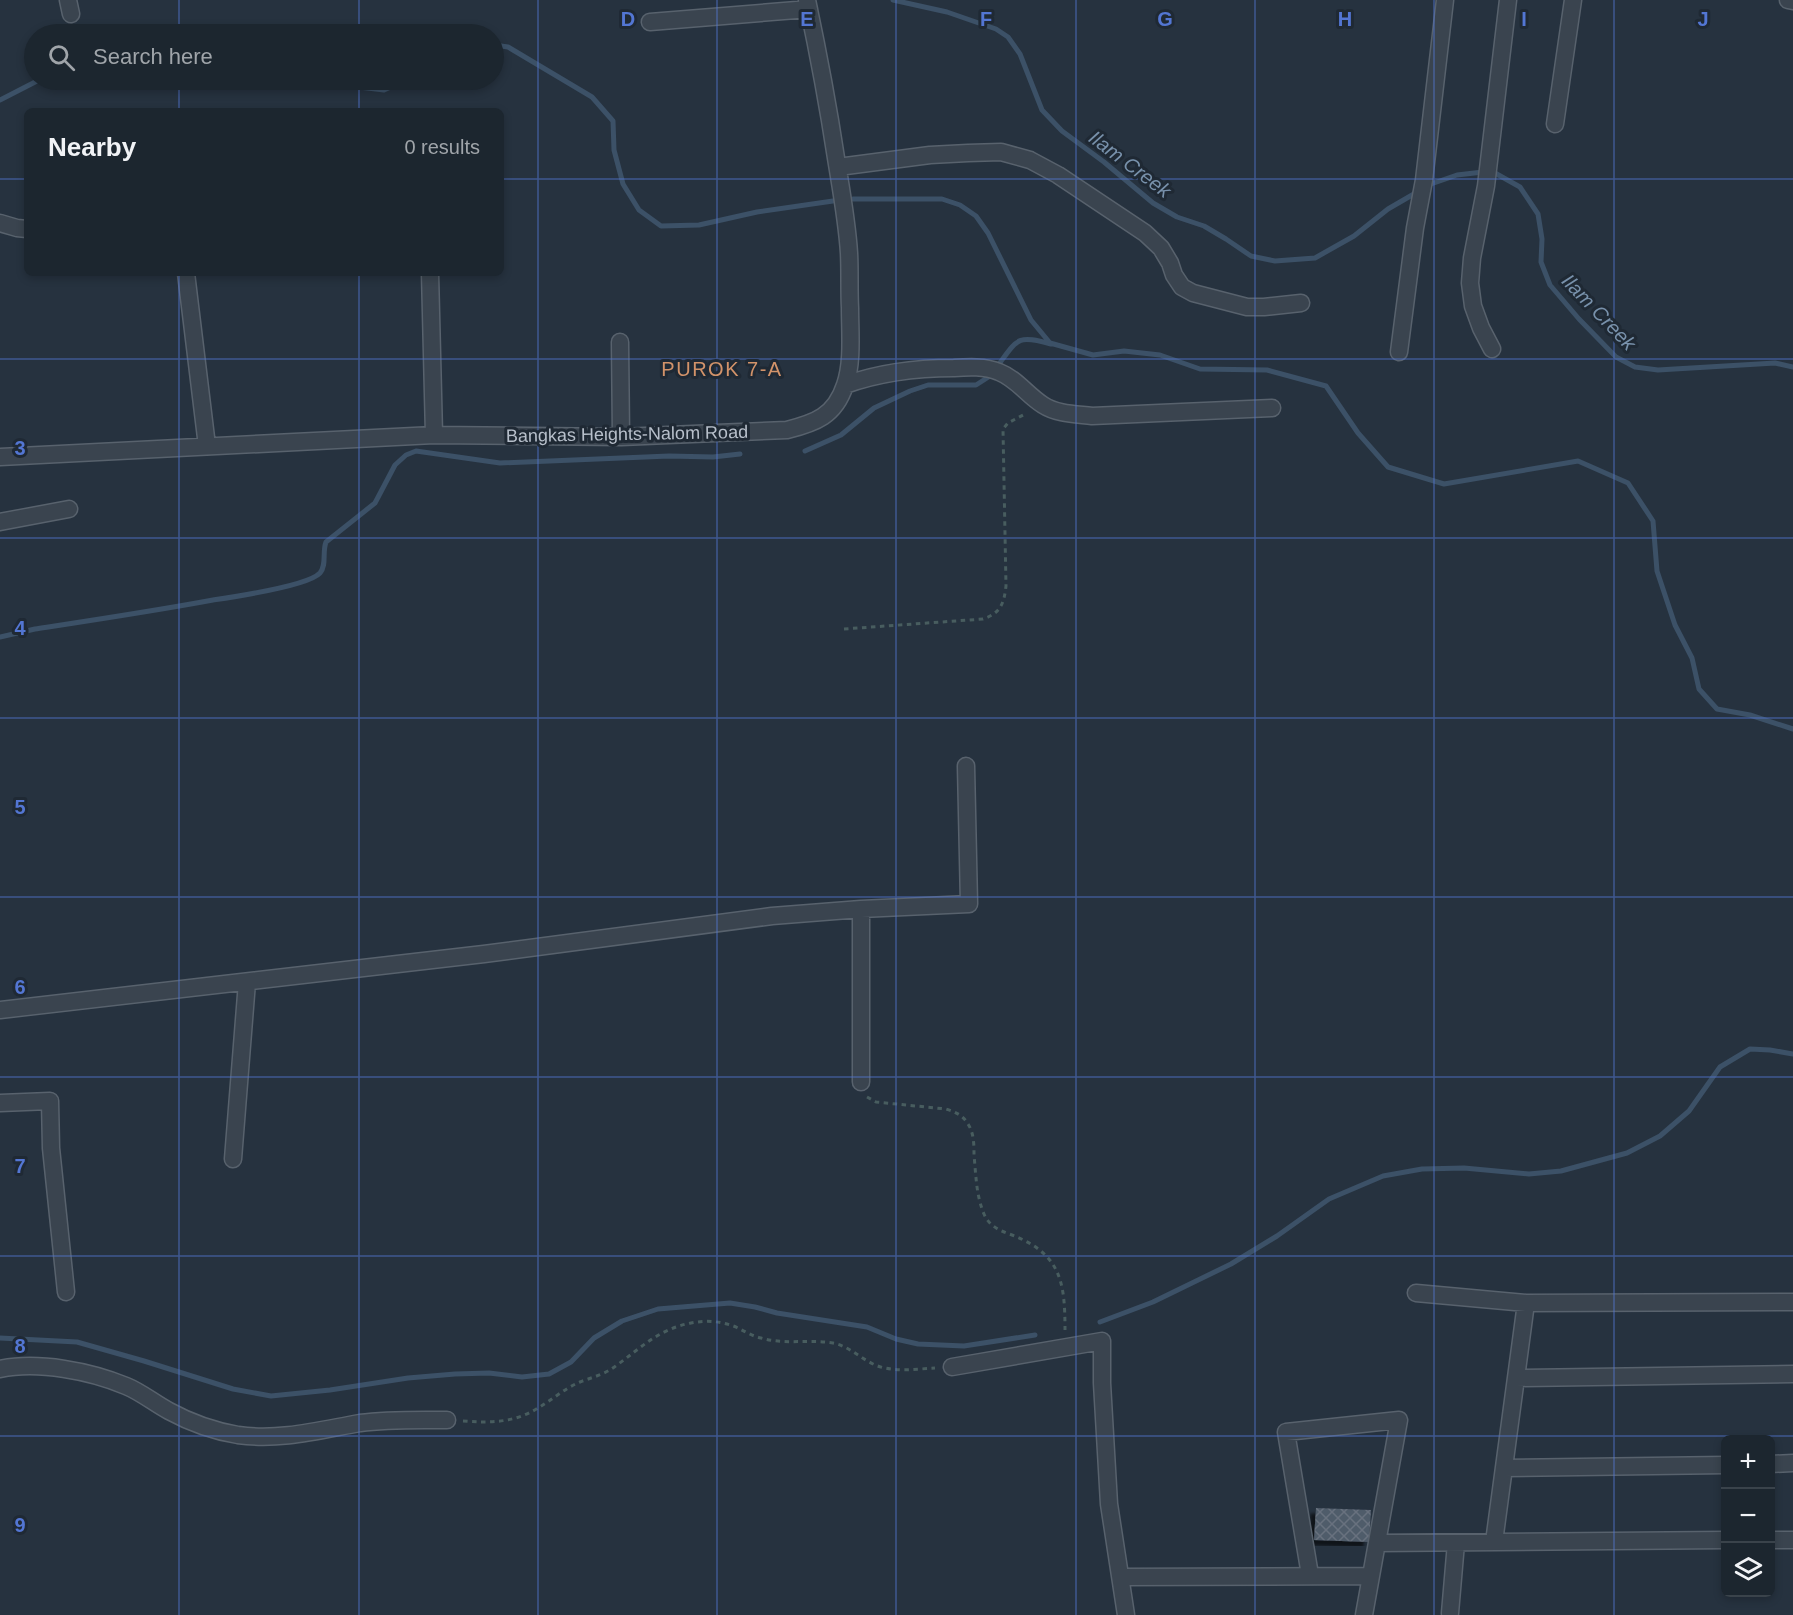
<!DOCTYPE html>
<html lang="en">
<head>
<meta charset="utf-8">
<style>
  body { margin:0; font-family:Arial,sans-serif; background:#29323b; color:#f1f3f6 }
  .controls { position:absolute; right:18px; bottom:18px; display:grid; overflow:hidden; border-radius:9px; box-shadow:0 3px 9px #0003 }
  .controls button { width:54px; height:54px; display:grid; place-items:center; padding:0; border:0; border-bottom:2px solid #3a434b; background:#1c262f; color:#f1f3f6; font:30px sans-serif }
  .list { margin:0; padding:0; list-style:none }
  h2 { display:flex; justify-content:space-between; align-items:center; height:78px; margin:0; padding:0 24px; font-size:26px }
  h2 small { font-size:20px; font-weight:400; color:#a0a5aa }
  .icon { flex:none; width:33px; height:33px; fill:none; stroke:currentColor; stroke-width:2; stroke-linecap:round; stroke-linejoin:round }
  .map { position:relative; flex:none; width:1793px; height:1615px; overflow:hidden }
  .search { position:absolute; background:#1c262f; box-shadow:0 3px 9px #0003; left:24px; top:24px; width:480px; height:66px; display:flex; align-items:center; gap:15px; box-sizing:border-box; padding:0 21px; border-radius:33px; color:#a0a5aa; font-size:22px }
  .panel { position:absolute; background:#1c262f; box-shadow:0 3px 9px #0003; left:24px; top:108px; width:480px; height:168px; border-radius:9px }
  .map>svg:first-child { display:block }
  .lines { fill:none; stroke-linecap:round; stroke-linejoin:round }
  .stream { stroke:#3c5167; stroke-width:5 }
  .building { fill:url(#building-cross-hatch); filter:url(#shadow) }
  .minor-casing { stroke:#58626d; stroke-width:19 }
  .path { stroke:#485d5f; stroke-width:3; stroke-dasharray:4.5 4.5; stroke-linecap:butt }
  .minor { stroke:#3a444f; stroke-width:16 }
  .grid { fill:none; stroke:#5376d3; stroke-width:1.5; stroke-opacity:0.55 }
  .labels { text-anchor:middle; stroke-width:6; stroke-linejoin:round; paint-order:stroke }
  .street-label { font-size:18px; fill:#b7bfca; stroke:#1f2934 }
  .water-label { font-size:20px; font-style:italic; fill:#7891ab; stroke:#1f2934 }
  .neighbourhood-label { font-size:20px; letter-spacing:1.5px; fill:#d2936a; stroke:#1f2934 }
  .grid-label { font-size:20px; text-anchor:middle; font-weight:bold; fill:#5376d3; stroke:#1f2934; stroke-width:6; stroke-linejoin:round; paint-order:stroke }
</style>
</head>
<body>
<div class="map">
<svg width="1793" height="1615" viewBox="0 0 1793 1615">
  <defs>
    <pattern id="building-cross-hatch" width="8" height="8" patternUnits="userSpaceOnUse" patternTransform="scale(1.5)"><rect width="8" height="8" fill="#505b6a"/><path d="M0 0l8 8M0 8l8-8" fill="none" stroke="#67717e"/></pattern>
    <filter id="shadow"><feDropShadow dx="-5.5" dy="5.5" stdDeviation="1.5" flood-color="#0009"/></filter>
  </defs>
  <rect width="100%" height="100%" fill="#26323f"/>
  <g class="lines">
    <path class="stream" d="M893,0L947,12L996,29L1008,37L1020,54L1042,110L1062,131L1104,162L1153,203L1177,217L1204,226L1226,239L1251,256L1275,261L1315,258L1354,236L1388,209L1419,191
      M494,45L508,47L592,97L613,121L614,150L623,184L639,210L661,226L699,225L757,212L833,201
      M130,80C140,84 148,84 157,80
      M345,80L359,87L384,90L406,80
      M0,100L39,80
      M1495,173L1520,187L1538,214L1542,239L1541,262L1550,285L1579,319L1616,357L1635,367L1658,370L1775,363L1793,367
      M1431,184L1457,175L1483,172
      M853,199H942L960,205L976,216L988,233L1031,320L1050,343L1093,355L1124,351L1160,355L1200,369L1267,370L1326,386L1358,433L1388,467L1444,484L1578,461L1628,483L1653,521L1657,571L1675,625L1692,658L1699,689L1717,709L1750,715L1793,729
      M999,364C1018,338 1018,335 1051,344
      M805,451L841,435L874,408L910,391L928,385H976L990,376
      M0,637L35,629C94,620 154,611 213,600C233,597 308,586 320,573C327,565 322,552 326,542L375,503L395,465L406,455L416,451L500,463L669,456L713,457L740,454
      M1100,1322L1153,1302L1231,1264L1277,1236L1329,1199L1383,1176L1422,1169L1464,1168L1529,1174L1561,1171L1627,1153L1660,1136L1689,1111L1720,1067L1750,1049L1770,1050L1793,1054
      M0,1338L77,1342L144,1361L233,1389L271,1396L330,1390L408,1378L455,1374L489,1373L522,1377L549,1374L571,1362L594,1338L622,1321L658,1309L730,1303L755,1307L777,1313L867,1327L896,1339L918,1344L964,1346L1035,1335"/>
  </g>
  <path class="building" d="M1316,1508L1371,1510L1369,1542L1314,1540Z"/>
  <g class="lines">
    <defs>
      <path id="minor" d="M68,0L71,14
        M1788,0L1793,1
        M650,22L809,9
        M1555,124L1573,0
        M838,167L930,155L968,153L1001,152L1030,160L1058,175L1145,233L1161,248L1170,263L1174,275L1182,287L1193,293L1247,307H1264L1301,303
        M0,223L17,228L27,229
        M186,273L207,446
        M430,273L434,435
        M620,342L621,437
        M1492,349L1481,328L1473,306L1470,283L1472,258L1486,186L1508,0
        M1399,352L1415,228L1424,180L1445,0
        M845,385C881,372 916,368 954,368C968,367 985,366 999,372C1017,379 1027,395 1043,405C1057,414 1075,414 1092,416L1272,408
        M0,457L434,435L621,437L787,430C815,423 835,416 845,385C853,362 850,332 850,308C849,290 850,271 849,253C847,221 841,189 836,158C828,105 818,52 807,0
        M0,522L69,509
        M0,1010L484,954L772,916L861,909L969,904L966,766
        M861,1082V909
        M0,1103L50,1101L51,1148L66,1292
        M233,1159L247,982
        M1416,1293L1526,1303L1793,1302
        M952,1367L1102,1341V1383L1109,1504L1126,1615
        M0,1369C38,1361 90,1371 126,1386C141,1392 154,1403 169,1411C191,1423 214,1431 238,1435C280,1441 320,1430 360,1423C389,1419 418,1420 447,1420
        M1516,1378L1793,1374
        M1770,1464L1793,1463
        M1504,1468L1726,1465
        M1770,1540H1793
        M1494,1542L1526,1303
        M1377,1543L1726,1540
        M1310,1575L1286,1432L1399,1420L1364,1615
        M1121,1577L1371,1576
        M1450,1613L1456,1543"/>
    </defs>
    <use href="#minor" class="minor-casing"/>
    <path class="path" d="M844,629L983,619C1001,613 1004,603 1006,586L1003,429L1008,423L1027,413
      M867,1097L876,1102L946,1109C955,1112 963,1115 968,1124C974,1133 974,1145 974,1155C976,1175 976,1195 984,1214C989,1226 1000,1231 1012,1235C1061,1254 1065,1282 1065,1330
      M463,1421C490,1423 514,1423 538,1408C552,1400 565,1388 580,1382C593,1377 606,1374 617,1365C642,1347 659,1329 691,1323C706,1320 721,1321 736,1327C744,1331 752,1336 761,1338C785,1345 808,1339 833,1343C848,1346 859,1357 873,1364C891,1373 916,1369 935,1368"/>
    <use href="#minor" class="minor"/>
  </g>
  <path class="grid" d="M179,0V34M359,0V34M538,0V1615M717,0V1615M896,0V1615M1076,0V1615M1255,0V1615M1434,0V1615M1614,0V1615M179,80V111M359,80V111M0,179H27M501,179H1793M179,273V1615M359,273V1615M0,359H1793M0,538H1793M0,718H1793M0,897H1793M0,1077H1793M0,1256H1793M0,1436H1793"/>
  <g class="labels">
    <g class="street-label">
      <text transform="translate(627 434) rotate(-1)" y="6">Bangkas Heights-Nalom Road</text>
    </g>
    <g class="water-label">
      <text transform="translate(1130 164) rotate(37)" y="7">Ilam Creek</text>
      <text transform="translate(1599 312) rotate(46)" y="7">Ilam Creek</text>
    </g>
    <g class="neighbourhood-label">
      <text x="722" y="376">PUROK 7-A</text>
    </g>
  </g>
  <g class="grid-label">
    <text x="628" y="26">D</text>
    <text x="807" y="26">E</text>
    <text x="986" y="26">F</text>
    <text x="1165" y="26">G</text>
    <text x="1345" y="26">H</text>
    <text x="1524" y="26">I</text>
    <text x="1703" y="26">J</text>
    <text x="20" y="455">3</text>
    <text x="20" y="635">4</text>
    <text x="20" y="814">5</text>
    <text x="20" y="994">6</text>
    <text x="20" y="1173">7</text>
    <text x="20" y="1353">8</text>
    <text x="20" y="1532">9</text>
  </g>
</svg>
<div class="controls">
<button>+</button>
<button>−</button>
<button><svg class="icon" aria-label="layers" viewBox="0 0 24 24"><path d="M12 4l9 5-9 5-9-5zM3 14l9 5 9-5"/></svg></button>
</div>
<div class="search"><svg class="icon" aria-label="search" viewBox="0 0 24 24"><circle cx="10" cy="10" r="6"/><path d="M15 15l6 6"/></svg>Search here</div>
<section class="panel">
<h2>Nearby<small>0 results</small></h2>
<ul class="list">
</ul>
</section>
</div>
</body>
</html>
